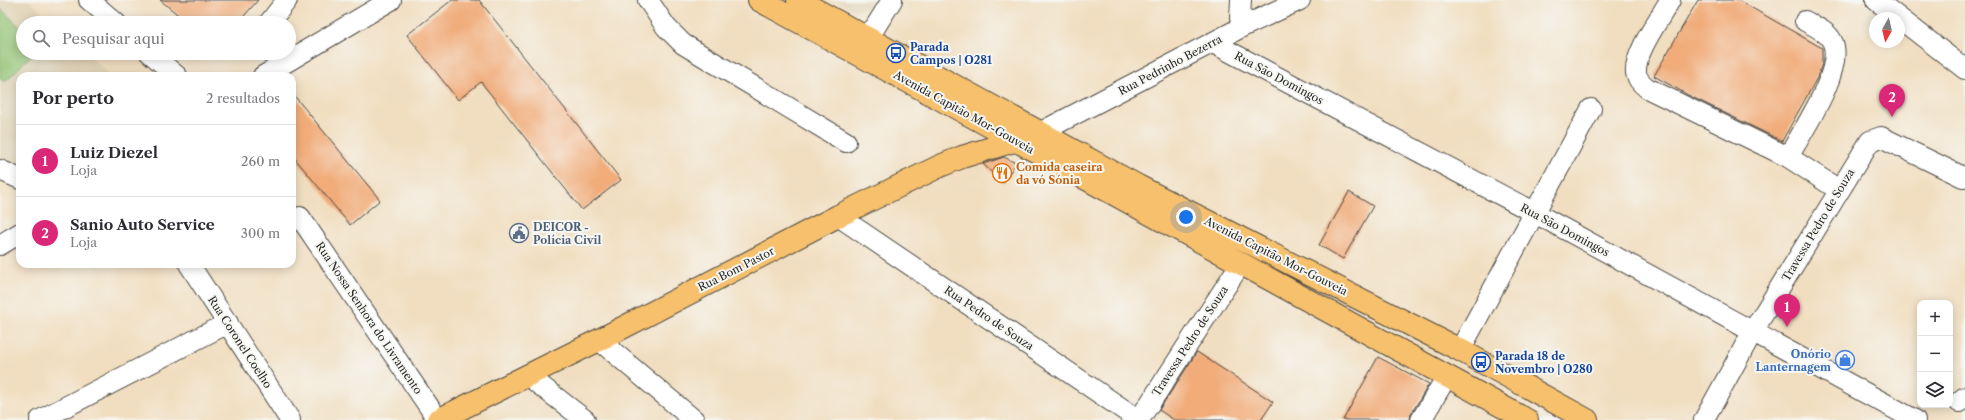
<!DOCTYPE html>
<html lang="pt">
<head>
<meta charset="utf-8">
<style>
  body { margin:0; font-family:"Libre Caslon Text",serif; background:#f2f2f3; color:#2b2b33 }
  .controls { position:absolute; right:12px; bottom:12px; display:grid; overflow:hidden; border-radius:8px; box-shadow:0 2px 10px #0003 }
  .controls button { width:36px; height:36px; display:grid; place-items:center; padding:0; border:0; border-bottom:1px solid #e1e1e2; background:#fff; color:#2b2b33; font:20px sans-serif }
  .compass { position:absolute; left:1869px; top:12px; width:36px; height:36px; border-radius:50%; background:#fff; box-shadow:0 2px 10px #0003; rotate:188deg }
  .you { position:absolute; left:1186px; top:217px; width:14px; height:14px; margin:-10px; border:3px solid #fff; border-radius:50%; background:#1a73e8; box-shadow:0 0 0 6px #1a73e833 }
  .badge { display:grid; place-items:center; width:26px; height:26px; border-radius:50%; background:#db2777; color:#fff; font-size:13px; font-weight:700 }
  .pin { position:absolute; translate:-50% -33px; filter:drop-shadow(0 1px 2px #0008) }
  .pin::after { content:''; position:absolute; top:21px; width:14px; height:12px; background:inherit; clip-path:polygon(0 0,100% 0,50% 100%) }
  .list { margin:0; padding:0; list-style:none }
  h2 { display:flex; justify-content:space-between; align-items:center; height:52px; margin:0; padding:0 16px; font-size:17px }
  h2 small { font-size:13px; font-weight:400; color:#7c7c81 }
  .list li { display:grid; grid-template-columns:26px 1fr auto; gap:12px; align-items:center; box-sizing:border-box; height:72px; padding:0 16px; border-top:1px solid #e1e1e2 }
  .list b { display:block; font-size:15px; white-space:nowrap }
  .list p { margin:0; font-size:13px; white-space:nowrap; color:#7c7c81 }
  .list em { font-size:13px; font-style:normal; color:#7c7c81 }
  .icon { flex:none; width:22px; height:22px; fill:none; stroke:currentColor; stroke-width:2; stroke-linecap:round; stroke-linejoin:round }
  .map { position:relative; flex:none; width:1965px; height:420px; overflow:hidden }
  .search { position:absolute; background:#fff; box-shadow:0 2px 10px #0003; left:16px; top:16px; width:280px; height:44px; display:flex; align-items:center; gap:10px; box-sizing:border-box; padding:0 14px; border-radius:22px; color:#7c7c81; font-size:15px }
  .panel { position:absolute; background:#fff; box-shadow:0 2px 10px #0003; left:16px; top:72px; width:280px; height:196px; border-radius:12px }
  .map>svg:first-child { display:block }
  .built { fill:#e0d2b4 }
  .green { fill:#93c373; stroke:#5f774f }
  .building { fill:#f1ac79 }
  .lines { fill:none; stroke-linecap:round; stroke-linejoin:round }
  .minor-casing { stroke:#494641; stroke-width:22 }
  .major-casing { stroke:#494641; stroke-width:24 }
  .minor { stroke:#fff; stroke-width:20 }
  .major { stroke:#f7c06c; stroke-width:22 }
  .labels { text-anchor:middle; stroke-width:4; stroke-linejoin:round; paint-order:stroke }
  .transit-label { font-size:11px; font-weight:bold; fill:#164399; stroke:#f6f6f2; text-anchor:start }
  .street-label { font-size:11px; fill:#2b2b2b; stroke:#f6f6f2 }
  .food-label { font-size:11px; font-weight:bold; fill:#c56008; stroke:#f6f6f2; text-anchor:start }
  .service-label { font-size:11px; font-weight:bold; fill:#4e5e75; stroke:#f6f6f2; text-anchor:start }
  .shop-label { font-size:11px; font-weight:bold; fill:#366cbe; stroke:#f6f6f2; text-anchor:end }
</style>
</head>
<body>
<div class="map">
<svg width="1965" height="420" viewBox="0 0 1965 420">
  <rect width="100%" height="100%" fill="#f6f6f2"/>
  <filter id="ink" filterUnits="userSpaceOnUse"><feTurbulence type="fractalNoise" baseFrequency=".025" numOctaves="2"/><feDisplacementMap in="SourceGraphic" scale="8" xChannelSelector="R" yChannelSelector="G"/><feConvolveMatrix kernelMatrix="1 2 1 2 8 2 1 2 1" color-interpolation-filters="sRGB"/></filter>
  <filter id="wash" filterUnits="userSpaceOnUse"><feTurbulence type="fractalNoise" baseFrequency=".012" numOctaves="4" result="noise"/><feDisplacementMap in="SourceGraphic" scale="16" xChannelSelector="R" yChannelSelector="G"/><feGaussianBlur stdDeviation="0.9" result="paint"/><feColorMatrix in="noise" values="0 0 0 0 0 0 0 0 0 0 0 0 0 0 0 0 0 1.4 0 .05"/><feComposite in="paint" operator="in"/></filter>
  <g filter="url(#wash)">
    <rect width="100%" height="100%" fill="#f1dec0"/>
    <path class="built" d="M0,0H29L54,23H23V53H86L111,76H20V176L0,168Z
      M836,0H872L869,7L855,11Z"/>
    <path class="green" d="M0,8L23,30V53H33L5,82L0,78Z"/>
    <g id="blocks">
      <path class="building" d="M160,0H258L238,23H178L182,18Z
        M452,0H479L621,180L582,210L481,82L458,100L407,35Z
        M1698,0H1738L1822,48V64L1817,78L1782,141L1688,95L1654,76Z
        M292,93L380,200L350,225L292,155Z
        M1004,157L1016,163L1003,183L983,164Z
        M1349,192L1373,206L1343,259L1319,245Z
        M1197,352L1273,402L1261,420H1174L1159,410Z
        M1378,357L1429,384L1411,414L1410,420H1343Z"/>
    </g>
  </g>
  <g filter="url(#ink)">
    <use href="#blocks" fill-opacity="0" stroke="#494641" stroke-width="1"/>
    <g class="lines">
      <defs>
        <path id="minor" d="M89,0L116,23
          M648,0L666,27L683,44L846,142
          M1241,0L1240,18L1244,26
          M1670,0C1661,17 1634,53 1636,73C1637,79 1642,84 1647,88L1788,157L1839,190
          M1876,0L1965,69
          M269,23L287,0
          M863,36L874,29L892,0
          M1213,43L1535,213L1915,420
          M150,53L177,76
          M263,76L391,0
          M1041,132L1244,26L1300,0
          M1788,157C1802,132 1846,67 1832,41C1827,31 1814,26 1805,21
          M0,170L20,179
          M838,216L1139,420
          M300,217L438,420
          M0,245L20,233
          M189,264L290,420
          M599,340L694,420
          M1460,350L1591,109
          M527,375L585,420
          M1959,402L1965,397
          M40,420L228,323
          M1139,420L1241,263
          M1421,420L1447,376
          M1704,420L1753,331L1870,141L1881,137L1963,177"/>
        <path id="major" d="M759,0L1527,420
          M798,0L1138,186L1460,350L1587,420
          M438,420L599,340L838,216L940,166L962,157L1024,138"/>
      </defs>
      <use href="#minor" class="minor-casing"/>
      <use href="#major" class="major-casing"/>
      <use href="#minor" class="minor"/>
      <use href="#major" class="major"/>
    </g>
  </g>
  <defs>
    <symbol id="bus-ring" viewBox="-11 -11 22 22"><circle r="9.5" fill="#f6f6f2" stroke="#1a4fb4" stroke-width="1.5"/><path d="M-5-6H5V4H4V6H2V4H-2V6H-4V4H-5ZM-3.5-4V0h7V-4ZM-3.5 1.2v1.5H-2V1.2ZM2 1.2v1.5H3.5V1.2Z" fill="#1a4fb4"/></symbol>
    <symbol id="restaurant-ring" viewBox="-11 -11 22 22"><circle r="9.5" fill="#f6f6f2" stroke="#e8710a" stroke-width="1.5"/><path d="M-5-6h1v4h1v-4h1v4h1v-4h1v5L-1.5 .5V6h-2V.5L-5-1ZM5-6V6H3V1.5H1.5Q1.5-4 5-6Z" fill="#e8710a"/></symbol>
    <symbol id="civic-ring" viewBox="-11 -11 22 22"><circle r="9.5" fill="#f6f6f2" stroke="#5c6f8a" stroke-width="1.5"/><path d="M-.6-6.5H3V-4.5H.6V-3L4-1V1h2V6H-6V1h2V-1L-.6-3ZM-1.2 2.5V6h2.4V2.5Z" fill="#5c6f8a"/></symbol>
    <symbol id="shop-ring" viewBox="-11 -11 22 22"><circle r="9.5" fill="#f6f6f2" stroke="#3f7fe0" stroke-width="1.5"/><path d="M-5-2.5h2.3a2.7 3.5 0 0 1 5.4 0H5L5.5 6h-11ZM-1.5-2.5h3a1.5 2.3 0 0 0-3 0Z" fill="#3f7fe0"/></symbol>
  </defs>
  <g fill-rule="evenodd">
    <use href="#bus-ring" x="885" y="42" width="22" height="22"/>
    <use href="#restaurant-ring" x="991" y="162" width="22" height="22"/>
    <use href="#civic-ring" x="508" y="222" width="22" height="22"/>
    <use href="#shop-ring" x="1834" y="349" width="22" height="22"/>
    <use href="#bus-ring" x="1470" y="351" width="22" height="22"/>
  </g>
  <g class="labels">
    <g class="transit-label">
      <text x="910" y="51">Parada<tspan x="910" dy="13">Campos | O281</tspan></text>
      <text x="1495" y="360">Parada 18 de<tspan x="1495" dy="13">Novembro | O280</tspan></text>
    </g>
    <g class="street-label">
      <text transform="translate(1170 65) rotate(-28)" y="4">Rua Pedrinho Bezerra</text>
      <text transform="translate(1279 78) rotate(28)" y="4">Rua São Domingos</text>
      <text transform="translate(964 112) rotate(29)" y="4">Avenida Capitão Mor-Gouveia</text>
      <text transform="translate(1818 225) rotate(-59)" y="4">Travessa Pedro de Souza</text>
      <text transform="translate(1565 230) rotate(28)" y="4">Rua São Domingos</text>
      <text transform="translate(1276 256) rotate(27)" y="4">Avenida Capitão Mor-Gouveia</text>
      <text transform="translate(736 269) rotate(-27)" y="4">Rua Bom Pastor</text>
      <text transform="translate(369 318) rotate(56)" y="4">Rua Nossa Senhora do Livramento</text>
      <text transform="translate(989 318) rotate(34)" y="4">Rua Pedro de Souza</text>
      <text transform="translate(1190 341) rotate(-57)" y="4">Travessa Pedro de Souza</text>
      <text transform="translate(240 342) rotate(57)" y="4">Rua Coronel Coelho</text>
    </g>
    <g class="food-label">
      <text x="1016" y="171">Comida caseira<tspan x="1016" dy="13">da vó Sónia</tspan></text>
    </g>
    <g class="service-label">
      <text x="533" y="231">DEICOR -<tspan x="533" dy="13">Polícia Civil</tspan></text>
    </g>
    <g class="shop-label">
      <text x="1831" y="358">Onório<tspan x="1831" dy="13">Lanternagem</tspan></text>
    </g>
  </g>
</svg>
<div class="controls">
<button>+</button>
<button>−</button>
<button><svg class="icon" aria-label="layers" viewBox="0 0 24 24"><path d="M12 4l9 5-9 5-9-5zM3 14l9 5 9-5"/></svg></button>
</div>
<svg class="compass" viewBox="-18 -18 36 36"><path d="M0-13l5 13h-10z" fill="#e53935"/><path d="M0 13l5-13h-10z" fill="#7c7c81"/></svg>
<div class="you"></div>
<div class="pin badge" style="left:1787px;top:327px">1</div>
<div class="pin badge" style="left:1892px;top:117px">2</div>
<div class="search"><svg class="icon" aria-label="search" viewBox="0 0 24 24"><circle cx="10" cy="10" r="6"/><path d="M15 15l6 6"/></svg>Pesquisar aqui</div>
<section class="panel">
<h2>Por perto<small>2 resultados</small></h2>
<ul class="list">
<li><span class="badge">1</span><div><b>Luiz Diezel</b><p>Loja</p></div><em>260 m</em></li>
<li><span class="badge">2</span><div><b>Sanio Auto Service</b><p>Loja</p></div><em>300 m</em></li>
</ul>
</section>
</div>
</body>
</html>
